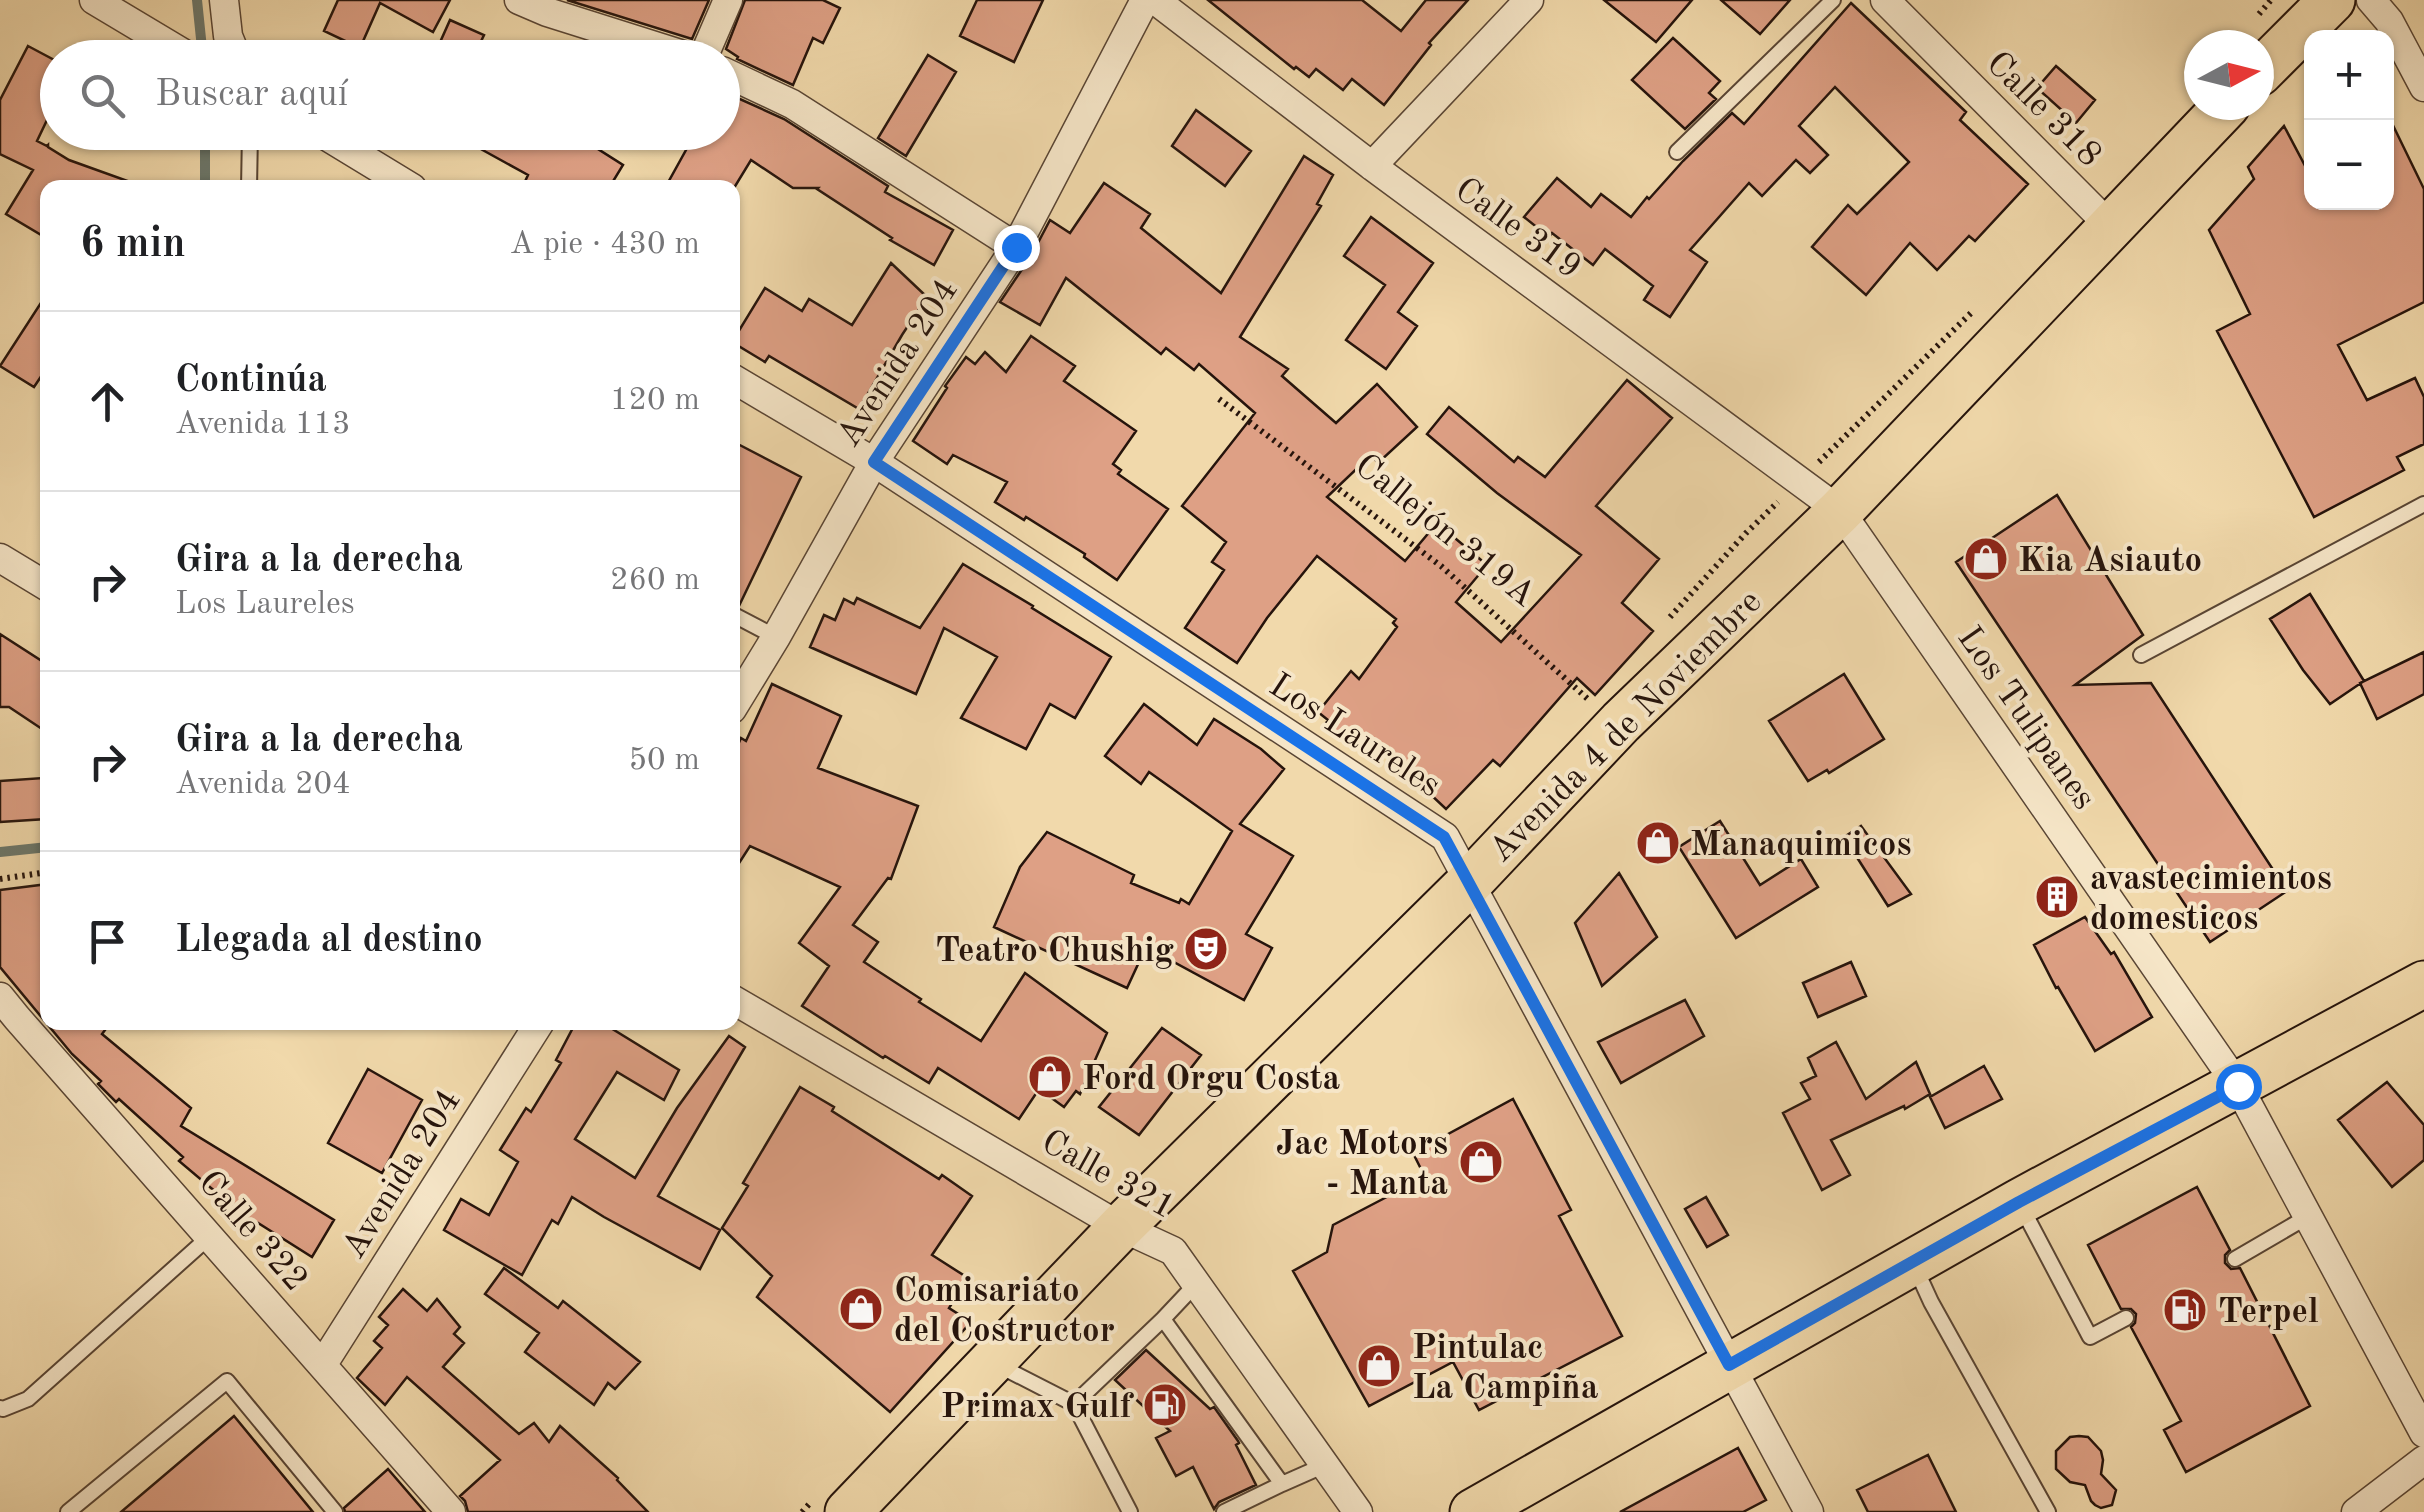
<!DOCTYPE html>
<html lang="es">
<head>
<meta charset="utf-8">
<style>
  body { margin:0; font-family:"Old Standard TT",serif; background:#f6f6f6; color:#202124 }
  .controls { position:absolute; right:30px; top:30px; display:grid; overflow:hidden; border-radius:20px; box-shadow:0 2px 8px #0004 }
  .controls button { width:90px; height:90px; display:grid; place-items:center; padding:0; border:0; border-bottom:2px solid #e0e0e0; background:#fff; color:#202124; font:50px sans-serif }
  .compass { position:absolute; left:2184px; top:30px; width:90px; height:90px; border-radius:50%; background:#fff; box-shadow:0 2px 8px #0004; rotate:83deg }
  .stop { position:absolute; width:30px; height:30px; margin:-22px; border:8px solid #1a73e8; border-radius:50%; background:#fff }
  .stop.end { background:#1a73e8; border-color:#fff; box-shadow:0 2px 10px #0008 }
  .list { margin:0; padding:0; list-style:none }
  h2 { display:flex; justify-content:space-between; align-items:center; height:130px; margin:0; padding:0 40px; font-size:42px }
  h2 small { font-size:32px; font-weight:400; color:#757577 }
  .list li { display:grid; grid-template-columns:65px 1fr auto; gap:30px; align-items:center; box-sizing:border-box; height:180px; padding:0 40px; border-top:2px solid #e0e0e0 }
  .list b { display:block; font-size:38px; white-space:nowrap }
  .list p { margin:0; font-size:32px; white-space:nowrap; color:#757577 }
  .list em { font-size:32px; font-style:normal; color:#757577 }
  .icon { flex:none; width:55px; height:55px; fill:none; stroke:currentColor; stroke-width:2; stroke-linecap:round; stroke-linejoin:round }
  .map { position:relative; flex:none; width:2424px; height:1512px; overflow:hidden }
  .search { position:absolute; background:#fff; box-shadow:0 2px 8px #0004; left:40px; top:40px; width:700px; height:110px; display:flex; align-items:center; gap:25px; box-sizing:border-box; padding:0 35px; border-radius:55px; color:#757577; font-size:38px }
  .panel { position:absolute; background:#fff; box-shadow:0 2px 8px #0004; left:40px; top:180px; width:700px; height:850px; border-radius:20px }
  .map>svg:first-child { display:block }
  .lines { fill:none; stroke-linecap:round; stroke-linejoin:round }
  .stream { stroke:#6c786c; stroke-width:10 }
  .building { fill:#dea085; stroke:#26140c; stroke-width:2.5 }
  .lane-casing { stroke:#594534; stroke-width:18 }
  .street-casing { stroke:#594534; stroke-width:31 }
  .primary-casing { stroke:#26140c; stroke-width:49 }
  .path { stroke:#26140c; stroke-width:6; stroke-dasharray:2.5 5; stroke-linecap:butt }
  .lane { stroke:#f6e6c8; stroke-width:14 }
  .street { stroke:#f6e6c8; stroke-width:28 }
  .primary { stroke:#f1d9ab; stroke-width:45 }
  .route { stroke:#1a73e8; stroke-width:12 }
  .labels { text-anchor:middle; stroke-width:8; stroke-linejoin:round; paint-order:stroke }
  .street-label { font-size:35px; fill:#26140c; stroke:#f6e6c8 }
  .poi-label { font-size:35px; font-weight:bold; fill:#26140c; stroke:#f6e6c8; text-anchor:start }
</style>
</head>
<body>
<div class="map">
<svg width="2424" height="1512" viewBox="0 0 2424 1512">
  <rect width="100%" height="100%" fill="#f1d9ab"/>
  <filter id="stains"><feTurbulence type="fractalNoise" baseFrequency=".002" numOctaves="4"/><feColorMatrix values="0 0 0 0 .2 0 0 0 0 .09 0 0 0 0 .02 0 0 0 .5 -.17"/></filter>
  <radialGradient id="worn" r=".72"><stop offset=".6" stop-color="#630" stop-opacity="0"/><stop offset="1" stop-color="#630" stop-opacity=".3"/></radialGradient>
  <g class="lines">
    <path class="stream" d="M197,0L203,58
      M205,188V132
      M0,852L48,847"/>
  </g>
  <path class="building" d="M338,0H450L433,32L380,3L360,48L324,31Z
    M567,0H709L692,39Z
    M745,0H823L840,8L823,43L813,38L793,85L737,59L738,57L726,49Z
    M977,0H1043L1014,62L960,36Z
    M1208,0H1362L1401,31L1426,0H1468L1429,43L1431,45L1384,105L1352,79L1343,90L1316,69L1309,77L1296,67L1294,69Z
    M1604,0H1692L1656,42Z
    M1721,0H1790L1760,34Z
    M1851,3L1966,112L1960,120L2028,184L1975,241L1969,236L1937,270L1910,243L1866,295L1812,247L1848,205L1857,214L1909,162L1835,87L1799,126L1828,155L1810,173L1796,160L1762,196L1749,183L1690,250L1707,262L1670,317L1644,300L1653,286L1605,249L1593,265L1552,233L1549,237L1524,217L1557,178L1591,207L1601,194L1631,217L1647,197L1649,199L1683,161L1732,113L1744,124Z
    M450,20L484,35L473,58H433Z
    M1673,38L1720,81L1709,93L1716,99L1685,129L1632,80Z
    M28,46L58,62V97L37,141L47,146L48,145V147L69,160L136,184L135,188H48V239L6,214L33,170L0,154V100Z
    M928,55L956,72L906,156L878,138Z
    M2056,66L2095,100L2076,123L2037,88Z
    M722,91L784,119L888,186L885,192L953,230L934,265L890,240L892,238L817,189L818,188H793L751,160L734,188H665L696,132H722Z
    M1196,110L1251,151L1225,186L1172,146Z
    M2386,111L2424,189V302L2338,345L2367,400L2415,378L2424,397V444L2397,457L2404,470L2314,517L2217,331L2250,314L2209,230L2254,179L2248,167L2284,126L2312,179V202H2386Z
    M450,132H593L587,142L623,165L609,188H522L528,175Z
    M1304,156L1333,175L1317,204L1321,206L1240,337L1288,369L1282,376L1336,423L1377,384L1417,427L1378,463L1371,455L1327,497L1405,561L1437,523L1487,565L1456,602L1501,642L1581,555L1497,493L1427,434L1449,407L1514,462L1518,457L1545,477L1627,380L1672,418L1596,506L1659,559L1622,603L1653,631L1595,695L1577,678L1500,766L1493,760L1446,809L1377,744L1367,757L1325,725L1328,720L1318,712L1351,671L1359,679L1397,627L1393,623L1396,619L1317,556L1267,618L1237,663L1185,628L1224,570L1212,562L1226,542L1182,506L1255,413L1199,364L1194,370L1166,348L1161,354L1066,278L1040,325L1000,302L1031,256L1050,220L1070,233L1104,183L1150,214L1141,228L1221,293Z
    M1371,217L1433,263L1398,312L1417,326L1386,369L1346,340L1385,285L1344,256Z
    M891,263L927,297L902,335L859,409L769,356L765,362L732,342L765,288L802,311L809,299L852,325Z
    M48,292V366L34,387L0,366Z
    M1031,336L1075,366L1064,381L1136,431L1113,464L1121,470L1118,474L1168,509L1117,580L1084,557L1085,554L1026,517L1024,520L995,502L1007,482L953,455L947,464L913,441L947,388L945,386L966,357L975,364L985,352L1006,372Z
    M732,441L801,477L739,606L732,603Z
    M2057,495L2143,635L2075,685L2151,683L2287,891L2210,942L1956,562Z
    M963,564L1033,606L1032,608L1111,657L1075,718L1050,704L1026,749L961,718L997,657L944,628L916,694L810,647L824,615L835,620L844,599L854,604L857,598L920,628Z
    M2310,594L2364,681L2330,704L2303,670L2270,619Z
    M0,634L48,665V733L9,707H0Z
    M2424,652V694L2377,719L2360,683Z
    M1844,674L1884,739L1829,773L1827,770L1808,781L1769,721Z
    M772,684L841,716L818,768L918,806L891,879L888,878L853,925L878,942L864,962L921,999L919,1002L981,1041L1025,973L1107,1033L1080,1094L1076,1091L1064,1107L1039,1089L1019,1119L938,1068L929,1083L885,1056L883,1058L802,1006L829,966L799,943L840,887L750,846L732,874V758L741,738L746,741Z
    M1144,704L1197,745L1214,719L1261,749L1284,769L1240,824L1293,856L1246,934L1272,948L1244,1000L1146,947L1127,988L994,927L1020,867L1047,832L1134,875L1131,883L1179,903L1181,899L1189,904L1232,831L1149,772L1141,784L1105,756Z
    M43,778L46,819L0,822V781Z
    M1720,821L1760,885L1801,859L1818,887L1736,938L1679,847Z
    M1861,826L1911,894L1888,906L1844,837Z
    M1619,873L1657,937L1602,986L1575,923Z
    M48,884V1022H111L102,1034L191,1108L181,1126L334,1220L312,1257L258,1223L256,1226L179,1161L183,1157L119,1099L116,1102L98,1084L101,1081L72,1054L0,967V890Z
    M2085,917L2111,954L2114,952L2152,1017L2095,1051L2058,987L2056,988L2034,945Z
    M1851,962L1866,996L1818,1017L1803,983Z
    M1685,1000L1704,1036L1621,1083L1598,1042Z
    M576,1022H601L679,1070L664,1100L617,1072L575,1139L635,1178L677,1108L729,1036L745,1047L658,1196L720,1230L700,1269L604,1217L572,1197L558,1224L552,1220L522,1275L444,1230L461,1199L489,1215L518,1162L500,1150L526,1108L531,1112L561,1063L556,1060Z
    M1162,1028L1201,1055L1139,1135L1099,1107Z
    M1836,1042L1866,1099L1916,1062L1930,1094L1905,1109L1904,1106L1831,1140L1850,1175L1822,1190L1783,1113L1810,1099L1801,1083L1816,1076L1808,1058Z
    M1984,1066L2002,1099L1945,1128L1930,1097Z
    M368,1069L422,1100L382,1173L328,1143Z
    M2387,1082L2424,1125V1160L2392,1187L2338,1120Z
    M800,1087L834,1107L832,1111L939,1179L942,1175L972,1196L932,1255L968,1278L949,1308L971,1322L890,1412L757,1297L772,1276L722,1228L748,1186L743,1183Z
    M1513,1099L1571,1210L1559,1216L1622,1336L1479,1410L1453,1362L1369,1406L1293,1271L1327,1252L1333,1225L1425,1177L1413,1153Z
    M2197,1187L2230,1250L2225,1255V1263L2231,1269L2240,1268L2310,1406L2186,1472L2164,1430L2181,1421L2131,1327L2135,1323L2136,1314L2131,1309H2121L2088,1245Z
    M1706,1197L1728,1235L1707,1247L1685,1209Z
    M504,1268L558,1308L563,1301L640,1362L615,1389L608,1383L594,1405L525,1352L539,1333L485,1294Z
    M403,1289L427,1311L437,1299L460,1327L454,1334L464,1343L443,1367L519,1434L534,1423L549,1442L560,1426L618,1478L617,1480L648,1512H468L465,1501L460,1496L500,1460L407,1377L385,1405L357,1378L382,1348L374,1341L388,1325L379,1317Z
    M1146,1350L1210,1409L1214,1407L1238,1441L1239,1443L1236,1445L1256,1485L1219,1502L1214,1509L1193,1467L1176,1476L1156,1438L1170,1431L1115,1380Z
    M234,1416L313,1512H121Z
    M2079,1436L2088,1437L2101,1451L2103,1460L2101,1474L2116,1490L2112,1505L2101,1508L2095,1505L2091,1501L2085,1485L2070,1482L2056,1469V1451L2070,1437Z
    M1738,1448L1766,1500L1743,1512H1620Z
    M1928,1455L1956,1512H1868L1857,1490Z
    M388,1469L425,1512H345L344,1508Z"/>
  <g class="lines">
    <defs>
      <path id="lane" d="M1677,152L1833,0
        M249,188L250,132
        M732,614L776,637
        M2141,655L2424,504
        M2022,1208L2090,1337L2126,1318
        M2235,1259L2307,1217
        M1915,1267L1931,1302L2048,1512
        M1163,1319L1282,1484L1325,1465
        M996,1364L1074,1404L1130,1512
        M1074,1404L1163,1319L1196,1284
        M0,1408L3,1409L28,1399L209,1237
        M68,1512L227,1381L335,1512
        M1224,1512L1282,1484"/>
      <path id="street" d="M94,0L191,58
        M224,0L228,36L237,58
        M519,0L547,12L693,58
        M1155,0L1372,166L1840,511L2238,1086L2424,1433
        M1885,0L2110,226
        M2371,0L2389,21L2424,87
        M703,58L728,0
        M722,71L792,104L1016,247
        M320,132L412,188
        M1372,166L1529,0
        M732,378L874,462L1445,837L1809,1512
        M0,558L48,587
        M732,709L776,637L874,462L1016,247L1145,0
        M0,997L17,1018L451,1512
        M732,999L1121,1227L1173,1251L1358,1512
        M323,1364L540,1022
        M2356,1512L2424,1460"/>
      <path id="primary" d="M2259,73L2332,0
        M848,1512L1121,1227L1469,883L1621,722L1840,511L2227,105
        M1473,1512L2019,1202L2424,984"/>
    </defs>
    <use href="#lane" class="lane-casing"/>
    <use href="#street" class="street-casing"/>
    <use href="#primary" class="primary-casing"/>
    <path class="path" d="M2259,14L2271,0
      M1219,399L1441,566L1590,701
      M1819,462L1971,313
      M1670,617L1746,533L1778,502
      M0,879L48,872
      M802,1512L812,1501"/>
    <use href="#lane" class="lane"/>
    <use href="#street" class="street"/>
    <use href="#primary" class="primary"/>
  </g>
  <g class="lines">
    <path class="route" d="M1016,247L874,462L1444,837L1729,1365L2019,1202L2238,1086"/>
  </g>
  <defs>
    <symbol id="shop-disc" viewBox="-11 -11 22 22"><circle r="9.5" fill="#8f2418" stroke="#f6e6c8"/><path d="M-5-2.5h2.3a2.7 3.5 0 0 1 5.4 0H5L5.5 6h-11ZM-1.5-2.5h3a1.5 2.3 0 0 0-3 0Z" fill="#fff"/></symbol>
    <symbol id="building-disc" viewBox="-11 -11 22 22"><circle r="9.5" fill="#8f2418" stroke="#f6e6c8"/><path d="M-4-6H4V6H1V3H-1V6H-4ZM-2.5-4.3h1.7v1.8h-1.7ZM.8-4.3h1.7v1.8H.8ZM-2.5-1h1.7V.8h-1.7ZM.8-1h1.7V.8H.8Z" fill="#fff"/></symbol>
    <symbol id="theatre-disc" viewBox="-11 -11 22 22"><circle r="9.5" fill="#8f2418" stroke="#f6e6c8"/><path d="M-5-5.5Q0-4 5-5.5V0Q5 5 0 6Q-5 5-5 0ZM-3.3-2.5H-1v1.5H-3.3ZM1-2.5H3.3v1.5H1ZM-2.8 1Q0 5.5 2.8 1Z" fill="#fff"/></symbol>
    <symbol id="fuel-disc" viewBox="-11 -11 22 22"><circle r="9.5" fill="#8f2418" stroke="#f6e6c8"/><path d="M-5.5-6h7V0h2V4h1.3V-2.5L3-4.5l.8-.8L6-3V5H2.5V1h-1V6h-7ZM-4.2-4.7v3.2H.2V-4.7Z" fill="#fff"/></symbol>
  </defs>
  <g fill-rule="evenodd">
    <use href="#shop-disc" x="1961" y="534" width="50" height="50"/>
    <use href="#shop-disc" x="1633" y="818" width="50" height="50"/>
    <use href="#building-disc" x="2032" y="872" width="50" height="50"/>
    <use href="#theatre-disc" x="1181" y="924" width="50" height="50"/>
    <use href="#shop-disc" x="1025" y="1052" width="50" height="50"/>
    <use href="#shop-disc" x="1456" y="1137" width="50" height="50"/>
    <use href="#shop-disc" x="836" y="1284" width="50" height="50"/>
    <use href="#fuel-disc" x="2160" y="1285" width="50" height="50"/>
    <use href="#shop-disc" x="1354" y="1341" width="50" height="50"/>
    <use href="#fuel-disc" x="1140" y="1380" width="50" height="50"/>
  </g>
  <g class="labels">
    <g class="street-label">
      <text transform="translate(2045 108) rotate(45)" y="12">Calle 318</text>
      <text transform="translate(1519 227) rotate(36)" y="12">Calle 319</text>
      <text transform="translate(896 362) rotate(-57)" y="12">Avenida 204</text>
      <text transform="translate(1446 529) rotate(39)" y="12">Callejón 319A</text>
      <text transform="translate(2028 717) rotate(55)" y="12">Los Tulipanes</text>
      <text transform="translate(1624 725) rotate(-45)" y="12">Avenida 4 de Noviembre</text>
      <text transform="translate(1356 734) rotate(33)" y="12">Los Laureles</text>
      <text transform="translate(400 1173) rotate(-58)" y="12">Avenida 204</text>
      <text transform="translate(1109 1173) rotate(29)" y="12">Calle 321</text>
      <text transform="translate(254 1230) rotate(49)" y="12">Calle 322</text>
    </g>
    <g class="poi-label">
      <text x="2018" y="571">Kia Asiauto</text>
      <text x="1690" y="855">Manaquimicos</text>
      <text x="2090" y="889">avastecimientos<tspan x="2090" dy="40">domesticos</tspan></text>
      <text x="1174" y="961" text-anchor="end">Teatro Chushig</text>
      <text x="1082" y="1089">Ford Orgu Costa</text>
      <text x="1448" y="1154" text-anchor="end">Jac Motors<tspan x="1448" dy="40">- Manta</tspan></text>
      <text x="894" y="1301">Comisariato<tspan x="894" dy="40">del Costructor</tspan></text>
      <text x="2218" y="1322">Terpel</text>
      <text x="1412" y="1358">Pintulac<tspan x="1412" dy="40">La Campiña</tspan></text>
      <text x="1132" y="1417" text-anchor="end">Primax Gulf</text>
    </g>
  </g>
  <rect width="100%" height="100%" filter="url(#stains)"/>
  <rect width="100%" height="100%" fill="url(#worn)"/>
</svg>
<div class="controls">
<button>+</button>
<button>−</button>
</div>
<svg class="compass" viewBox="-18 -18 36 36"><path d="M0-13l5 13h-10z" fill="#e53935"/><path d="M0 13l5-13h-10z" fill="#757577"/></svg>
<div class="stop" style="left:2238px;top:1086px"></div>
<div class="stop end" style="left:1016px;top:247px"></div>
<div class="search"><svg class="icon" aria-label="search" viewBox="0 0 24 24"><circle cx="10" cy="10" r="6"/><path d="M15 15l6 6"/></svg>Buscar aquí</div>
<section class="panel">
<h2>6 min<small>A pie · 430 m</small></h2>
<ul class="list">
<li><svg class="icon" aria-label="ahead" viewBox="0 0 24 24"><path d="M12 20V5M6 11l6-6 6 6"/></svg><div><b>Continúa</b><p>Avenida 113</p></div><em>120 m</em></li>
<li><svg class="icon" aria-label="right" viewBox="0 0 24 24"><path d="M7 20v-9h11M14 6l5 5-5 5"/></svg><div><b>Gira a la derecha</b><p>Los Laureles</p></div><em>260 m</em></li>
<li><svg class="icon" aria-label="right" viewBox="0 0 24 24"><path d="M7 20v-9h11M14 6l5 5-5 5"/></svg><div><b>Gira a la derecha</b><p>Avenida 204</p></div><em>50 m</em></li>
<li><svg class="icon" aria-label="arrive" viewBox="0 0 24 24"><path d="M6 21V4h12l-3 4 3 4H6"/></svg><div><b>Llegada al destino</b></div></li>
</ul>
</section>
</div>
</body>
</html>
